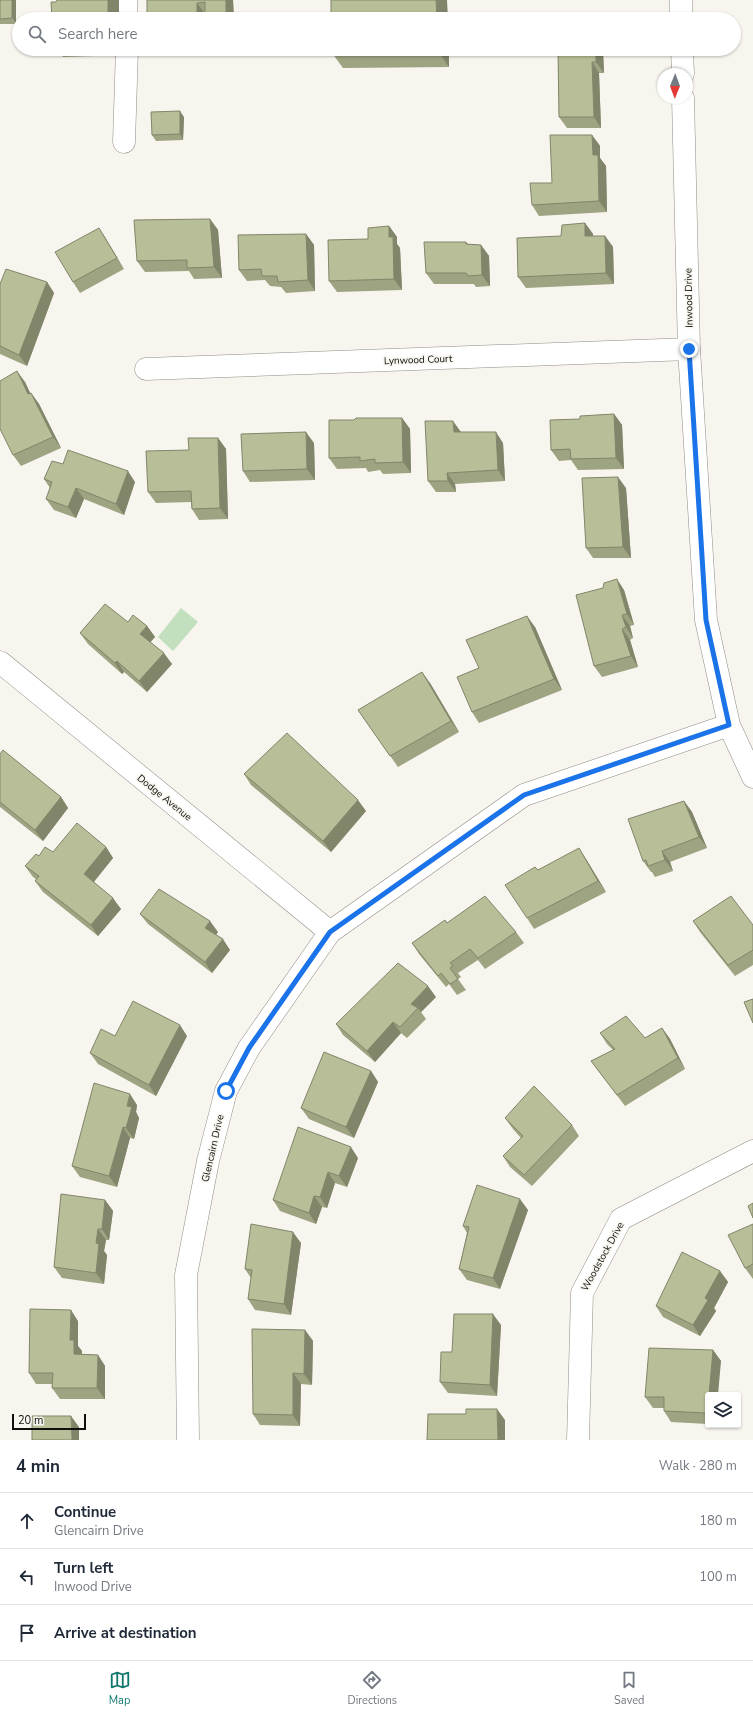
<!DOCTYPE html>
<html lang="en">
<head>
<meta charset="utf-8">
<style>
  body { margin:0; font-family:"Nunito Sans",sans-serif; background:#f2f2f3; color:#1f2937 }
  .controls { position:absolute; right:12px; bottom:12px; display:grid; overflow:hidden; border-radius:4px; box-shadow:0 1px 3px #0004 }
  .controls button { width:36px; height:36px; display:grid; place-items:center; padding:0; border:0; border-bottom:1px solid #e0e1e3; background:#fff; color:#1f2937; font:20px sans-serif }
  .compass { position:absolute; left:657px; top:68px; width:36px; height:36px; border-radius:50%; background:#fff; box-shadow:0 1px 3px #0004; rotate:181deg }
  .scale { position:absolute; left:12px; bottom:10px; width:74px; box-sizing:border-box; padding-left:4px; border:2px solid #100f0d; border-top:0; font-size:11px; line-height:14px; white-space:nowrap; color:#100f0d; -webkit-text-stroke:3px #f7f5ee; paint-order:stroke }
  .stop { position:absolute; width:12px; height:12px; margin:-9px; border:3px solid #1a73e8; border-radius:50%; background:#fff }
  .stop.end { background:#1a73e8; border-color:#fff; box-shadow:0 1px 4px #0008 }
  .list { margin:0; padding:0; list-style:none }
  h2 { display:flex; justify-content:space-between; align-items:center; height:52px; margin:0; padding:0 16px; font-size:17px }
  h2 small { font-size:13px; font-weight:400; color:#747a83 }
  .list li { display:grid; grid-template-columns:26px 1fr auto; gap:12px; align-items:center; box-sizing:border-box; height:56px; padding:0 16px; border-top:1px solid #e0e1e3 }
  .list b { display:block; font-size:15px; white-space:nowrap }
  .list p { margin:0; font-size:13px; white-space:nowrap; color:#747a83 }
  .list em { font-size:13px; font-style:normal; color:#747a83 }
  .icon { flex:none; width:22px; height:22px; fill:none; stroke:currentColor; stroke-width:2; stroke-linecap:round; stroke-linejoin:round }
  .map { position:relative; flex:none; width:753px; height:1440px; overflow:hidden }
  .search { position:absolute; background:#fff; box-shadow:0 1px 3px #0004; left:12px; right:12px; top:12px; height:44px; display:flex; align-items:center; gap:10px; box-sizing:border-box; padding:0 14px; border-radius:22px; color:#747a83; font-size:15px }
  .sheet { height:220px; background:#fff }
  nav { display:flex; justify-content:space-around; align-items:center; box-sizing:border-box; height:56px; border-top:1px solid #e0e1e3; background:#fff; font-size:11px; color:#747a83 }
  nav a { display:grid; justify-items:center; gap:2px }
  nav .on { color:#0f766e }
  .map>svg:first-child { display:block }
  .water { fill:#c2dfbe }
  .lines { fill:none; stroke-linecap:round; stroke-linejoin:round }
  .minor-casing { stroke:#8f8d87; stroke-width:23 }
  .minor { stroke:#fff; stroke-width:22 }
  .wall { fill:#9ea382 }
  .shaded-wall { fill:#81856a }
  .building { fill:#b8be97; stroke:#81856a }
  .route { stroke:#1a73e8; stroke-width:5 }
  .labels { text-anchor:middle; stroke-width:3; stroke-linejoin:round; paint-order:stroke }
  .street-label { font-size:10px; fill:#100f0d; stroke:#f7f5ee }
</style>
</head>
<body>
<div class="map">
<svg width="753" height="1440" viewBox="0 0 753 1440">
  <rect width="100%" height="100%" fill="#f7f5ee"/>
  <path class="water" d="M181,608L198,622L173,651L158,637Z"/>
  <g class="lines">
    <defs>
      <path id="minor" d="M126,0V19
        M681,0V19
        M682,49L683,74
        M683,98L689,349L706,620L729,725L753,777
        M124,142L127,49
        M146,369L689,349
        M0,662L330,932
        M188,1440L186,1275L208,1161L226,1091L249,1048L330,932L524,795L729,725
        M578,1440L582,1293L621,1219L753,1151"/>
    </defs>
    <use href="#minor" class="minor-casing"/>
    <use href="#minor" class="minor"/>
  </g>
  <path class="wall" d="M0,0L16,24H0Z
    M119,0V19H52L56,2Z
    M147,0H233L234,19H207L205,16V14V19H147Z
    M58,49H94V56L63,57Z
    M449,49V67L343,68L332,53Z
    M558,49L603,51L604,73H599L601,128H567L559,117Z
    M184,117L183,140L156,141L152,135Z
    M592,135L600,146V158L606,166L607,212L539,216L532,205L552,183Z
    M210,219L218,230L222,278L194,279L189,271L145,272L137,261Z
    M585,223L593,234V236H605L613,247L614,284L526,288L518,277L561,236Z
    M389,226L397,237V244L400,248L402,290L337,292L329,281L368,239Z
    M99,228L106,239L124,269L80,293L73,282Z
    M306,234L314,245L315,291L286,293L281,287L270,286L265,280L247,281L239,270Z
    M466,242L468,244L481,245L489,256L490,286L476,287L474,284H434L426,273Z
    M47,282L54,293L27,366L0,354V284Z
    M25,382L30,394L31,393L39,404L61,448L21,466L13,455Z
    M614,414L622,425L624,469L578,470L571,460L559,461L551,450L580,419Z
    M402,418L410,429L411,473L383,474L380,470L368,472L366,468L337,469L329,458L354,420Z
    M461,432L503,443L505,481L455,484L456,492H436L428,481Z
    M218,438L226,449L228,519L199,520L192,509L191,502L156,503L148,492L189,450Z
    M314,443L315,480L250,482L243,471Z
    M44,479L135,482L124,515L84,499L76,518L54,510L46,499L50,488Z
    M626,488L631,558H593L586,548Z
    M624,590L634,625L630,626L633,638L630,640L638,667L602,677L594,666Z
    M128,622L147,626L155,637L150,642L172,664L147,692L124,672L122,674L88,644L80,633Z
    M535,627L562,690L479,723L472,712L479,668Z
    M430,683L459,732L398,767L358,710Z
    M0,754L61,797L68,808L43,841L0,807Z
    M244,774L366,811L331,852L251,785Z
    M684,801L692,812L707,848L670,862L673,871L655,877L652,872H651L643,861Z
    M106,847L113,858L94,882L121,909L98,936L43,892L35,881L36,879L33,877L25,866L39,856L53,852Z
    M586,859L606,892L534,929L527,918L538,870Z
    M140,914L218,932L216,935L230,950L212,973L148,924Z
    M693,921L753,925V965L735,976L700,932Z
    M447,923L516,932L524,943L485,969L478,960L458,973L461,977L458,979L466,990L457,995L449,984L446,987L419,954L412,943Z
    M436,997L421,1012L426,1019L407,1038L401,1033L375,1062L343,1035L336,1024Z
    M662,1028L670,1039L685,1069L625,1106L591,1061L613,1050L607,1044L600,1033L645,1038Z
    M187,1036L156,1096L98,1064L90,1053Z
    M371,1071L378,1082L354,1138L309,1119L301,1108Z
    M137,1105L136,1112L139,1118L134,1139L130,1138L117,1187L80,1177L72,1166Z
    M505,1118L572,1125L579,1136L532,1186L510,1167L503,1156L521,1138L513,1129Z
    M358,1158L347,1187L335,1183L327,1208L322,1207L316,1224L280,1211L273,1200Z
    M105,1200L113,1211L109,1240H106L104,1251L107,1255L104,1284L62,1278L54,1267Z
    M528,1210L500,1289L467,1280L459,1269L467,1233L463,1226Z
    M753,1224V1279L745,1268Z
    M301,1243L291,1315L255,1310L248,1299L251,1278L245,1269Z
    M720,1271L728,1282L714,1308L716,1311L700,1336L663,1317L656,1306Z
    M78,1321V1346L82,1351V1354L98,1355L105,1366V1399H60L52,1388V1384H36L29,1373Z
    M501,1325L497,1396L448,1393L440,1382L452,1352Z
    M305,1330L313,1341L312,1385L301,1384L300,1426L260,1425L253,1414Z
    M713,1350L721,1361L708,1395V1424L671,1422L664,1411V1408H653L645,1397Z"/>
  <path class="shaded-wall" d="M12,0H16V24L12,18Z
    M108,0H119V19H113L108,13Z
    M226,0H233L234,19H229L226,16Z
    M436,0H447L448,19H437Z
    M197,3L205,14V19H199L197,17Z
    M83,13L87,19H83Z
    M89,49H94V56Z
    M438,49H449V67L438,51Z
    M596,49H602L603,51L604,73L596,62Z
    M592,62L599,73L601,128L594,117Z
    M180,111L184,117L183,140L180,134Z
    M592,135L600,146V158L606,166L607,212L599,201L593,155Z
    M210,219L218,230L222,278L214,267Z
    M585,223L593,234V247L585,236Z
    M389,226L397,237V244L400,248L402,290L394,279L389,237Z
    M99,228L106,239L124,269L117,258Z
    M306,234L314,245L315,291L308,280Z
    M605,236L613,247L614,284L606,273Z
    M481,245L489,256L490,286L482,275Z
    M47,282L54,293L27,366L19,355Z
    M17,371L25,382L36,405L28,394Z
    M31,393L39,404L61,448L53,437Z
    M614,414L622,425L624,469L616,458Z
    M402,418L410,429L411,473L403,462Z
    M453,421L461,432H454Z
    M306,432L314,443L315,480L307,469Z
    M496,432L503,443L505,481L498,470Z
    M218,438L226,449L228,519L220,508Z
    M128,471L135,482L124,515L116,504Z
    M447,473L455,484L456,492L448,481Z
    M618,477L626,488L631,558L623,547Z
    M76,488L84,499L76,518L68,507Z
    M617,579L624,590L634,625L627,614Z
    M622,615L630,626L633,638L626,627Z
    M527,616L535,627L562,690L554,679Z
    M147,626L155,637L148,645L140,634Z
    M622,629L630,640L638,667L631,656Z
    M164,653L172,664L147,692L139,681Z
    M117,661L124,672L122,674L115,663Z
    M422,672L430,683L459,732L451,721Z
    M61,797L68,808L43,841L35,830Z
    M358,800L366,811L331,852L323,841Z
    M684,801L692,812L707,848L699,837Z
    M106,847L113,858L91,885L84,874Z
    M579,848L586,859L606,892L598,881Z
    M662,851L670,862L673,871L665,860Z
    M113,898L121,909L98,936L91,925Z
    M210,921L218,932L213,939L205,928Z
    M223,939L230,950L212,973L205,962Z
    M428,986L436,997L421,1012L418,1008L411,1004Z
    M393,1022L401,1033L375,1062L367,1051Z
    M180,1025L187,1036L156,1096L149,1085Z
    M662,1028L670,1039L685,1069L678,1058Z
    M371,1071L378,1082L354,1138L346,1127Z
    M130,1094L137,1105L136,1112L139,1118L134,1139L126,1128L127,1106Z
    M123,1127L130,1138L117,1187L109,1176Z
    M351,1147L358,1158L347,1187L339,1176Z
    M328,1172L335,1183L327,1208L320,1197Z
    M314,1196L322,1207L316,1224L309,1213Z
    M520,1199L528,1210L500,1289L493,1278Z
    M105,1200L113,1211L109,1240L102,1229Z
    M98,1229L106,1240L104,1251L107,1255L104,1284L96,1273V1243Z
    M293,1232L301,1243L291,1315L284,1304Z
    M720,1271L728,1282L714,1308L716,1311L700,1336L693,1325L705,1298Z
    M71,1310L78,1321V1346L82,1351L81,1365L74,1354L70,1340Z
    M493,1314L501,1325L497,1396L490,1385Z
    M305,1330L313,1341L312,1385L304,1374Z
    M713,1350L721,1361L718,1395H709Z
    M98,1355L105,1366V1399L97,1388Z
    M293,1373L301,1384L300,1426L293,1415Z
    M708,1401V1415L707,1413Z
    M497,1409L505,1420V1440H498Z
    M71,1416L79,1427V1440H72Z"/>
  <path class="building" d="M0,0H12V18L0,19Z
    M57,0H108V13H83V19H52L51,2H56Z
    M147,0H226V16H205V2L197,3V17L173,18V19H147Z
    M331,0H436L437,19H331Z
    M332,49H438V51L332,53Z
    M558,49H596V62H592L594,117H559Z
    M180,111V134L152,135L151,112Z
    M550,135H592L593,155H598L599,201L532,205L530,183H552Z
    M210,219L214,267L187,268V260L137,261L134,220Z
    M585,223V236H605L606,273L518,277L517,238L561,236L562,225Z
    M389,226V237H393L394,279L329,281L328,240L368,239V228Z
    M99,228L117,258L73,282L55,252Z
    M306,234L308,280L278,282L277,276H262L261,269L239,270L238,235Z
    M424,242H466V244L481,245L482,275L468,276L466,273H426Z
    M6,269L47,282L19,355L0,346V284Z
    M17,371L28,394L31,393L53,437L13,455L0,429V381Z
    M614,414L616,458L571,459L570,449L551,450L550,420L580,419V416Z
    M356,418H402L403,462L375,463V459L360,461V457L329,458V420H354Z
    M425,421H453L454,432H496L498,470L447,473L448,481H428Z
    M306,432L307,469L243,471L241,434Z
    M188,438H218L220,508L192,509L191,491L148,492L146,451L189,450Z
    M68,450L128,471L116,504L76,488L68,507L46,499L52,482L44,479L52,461L63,464Z
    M618,477L623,547L586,548L582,478Z
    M617,579L627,614L622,615L626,627L622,629L631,656L594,666L576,595L603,588L604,583Z
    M105,604L128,622L133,615L147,626L140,634L164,653L139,681L117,661L115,663L80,633Z
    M527,616L554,679L472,712L457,677L479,668L466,640Z
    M422,672L451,721L390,756L358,710Z
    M287,733L358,800L323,841L244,774Z
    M3,750L61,797L35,830L0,802V754Z
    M684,801L699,837L662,851L665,860L648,866L646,860L643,861L628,819Z
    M77,823L106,847L84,874L113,898L91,925L35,881L39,876L25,866L36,854L39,856L45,847L53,852Z
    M579,848L598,881L527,918L505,885L535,867L538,870Z
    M159,889L210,921L205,928L223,939L205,962L140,914Z
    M485,896L516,932L478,958L470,949L450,963L453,966L450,968L458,979L450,984L441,973L438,976L412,943L445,920L447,923Z
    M731,896L753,925V950L728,965L693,921Z
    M398,963L428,986L411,1004L418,1008L400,1027L393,1022L367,1051L336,1024Z
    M753,999V1023L744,1002Z
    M133,1001L180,1025L149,1085L90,1053L101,1029L115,1036Z
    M626,1016L645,1038L662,1028L678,1058L617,1095L591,1061L615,1049L600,1033Z
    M324,1052L371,1071L346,1127L301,1108Z
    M94,1083L130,1094L127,1106L132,1107L126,1128L123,1127L109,1176L72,1166Z
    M534,1086L572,1125L524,1175L503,1156L523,1136L505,1118Z
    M298,1127L351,1147L339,1176L328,1172L320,1197L314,1196L309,1213L273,1200Z
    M477,1185L520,1199L493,1278L459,1269L469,1227L463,1226Z
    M61,1194L105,1200L102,1229H98L96,1243L99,1244L96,1273L54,1267Z
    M753,1203V1218L748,1206Z
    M251,1224L293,1232L284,1304L248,1299L252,1270L245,1269Z
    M753,1224V1264L745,1268L728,1235Z
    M682,1252L720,1271L705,1298L708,1300L693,1325L656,1306Z
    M30,1309L71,1310L70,1340H74V1354L98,1355L97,1388H52L53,1373H29Z
    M454,1314H493L490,1385L440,1382L441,1352H452Z
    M252,1329L305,1330L304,1374L293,1373V1415L253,1414Z
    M649,1348L713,1350L709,1395H708L707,1413L664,1411V1397H645Z
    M466,1409H497L498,1440H427L428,1414H466Z
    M32,1416H71L72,1440H32Z"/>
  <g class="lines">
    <path class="route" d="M226,1091L249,1048L330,932L524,795L729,725L706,620L689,349"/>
  </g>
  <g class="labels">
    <g class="street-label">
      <text transform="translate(688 298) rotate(-91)" y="4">Inwood Drive</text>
      <text transform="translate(418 359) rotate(-2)" y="4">Lynwood Court</text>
      <text transform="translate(165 797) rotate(39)" y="4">Dodge Avenue</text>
      <text transform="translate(212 1148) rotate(-77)" y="4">Glencairn Drive</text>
      <text transform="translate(602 1256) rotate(-61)" y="4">Woodstock Drive</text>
    </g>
  </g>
</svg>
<div class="controls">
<button><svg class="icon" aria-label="layers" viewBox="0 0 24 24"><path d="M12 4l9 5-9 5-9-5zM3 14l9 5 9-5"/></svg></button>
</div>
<svg class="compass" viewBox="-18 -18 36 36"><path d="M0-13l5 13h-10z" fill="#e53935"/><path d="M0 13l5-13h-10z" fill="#747a83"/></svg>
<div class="scale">20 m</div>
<div class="stop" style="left:226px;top:1091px"></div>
<div class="stop end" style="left:689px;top:349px"></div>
<div class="search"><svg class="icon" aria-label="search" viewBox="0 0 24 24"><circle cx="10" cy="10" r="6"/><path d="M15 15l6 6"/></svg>Search here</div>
</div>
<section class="sheet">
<h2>4 min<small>Walk · 280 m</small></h2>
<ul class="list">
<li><svg class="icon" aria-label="ahead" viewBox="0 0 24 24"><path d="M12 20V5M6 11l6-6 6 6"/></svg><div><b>Continue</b><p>Glencairn Drive</p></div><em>180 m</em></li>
<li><svg class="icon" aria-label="left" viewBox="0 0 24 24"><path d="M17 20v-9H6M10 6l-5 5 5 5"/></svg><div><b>Turn left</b><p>Inwood Drive</p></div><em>100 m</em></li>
<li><svg class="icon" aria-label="arrive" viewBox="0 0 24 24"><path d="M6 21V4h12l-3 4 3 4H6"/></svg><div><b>Arrive at destination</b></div></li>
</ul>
</section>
<nav>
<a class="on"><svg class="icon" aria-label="map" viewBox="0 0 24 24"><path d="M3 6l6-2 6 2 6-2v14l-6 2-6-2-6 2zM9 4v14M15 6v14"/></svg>Map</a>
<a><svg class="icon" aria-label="directions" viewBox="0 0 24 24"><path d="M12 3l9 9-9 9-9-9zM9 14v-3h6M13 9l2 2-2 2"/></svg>Directions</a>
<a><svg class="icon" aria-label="saved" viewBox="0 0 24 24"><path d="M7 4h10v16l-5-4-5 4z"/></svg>Saved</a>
</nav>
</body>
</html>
